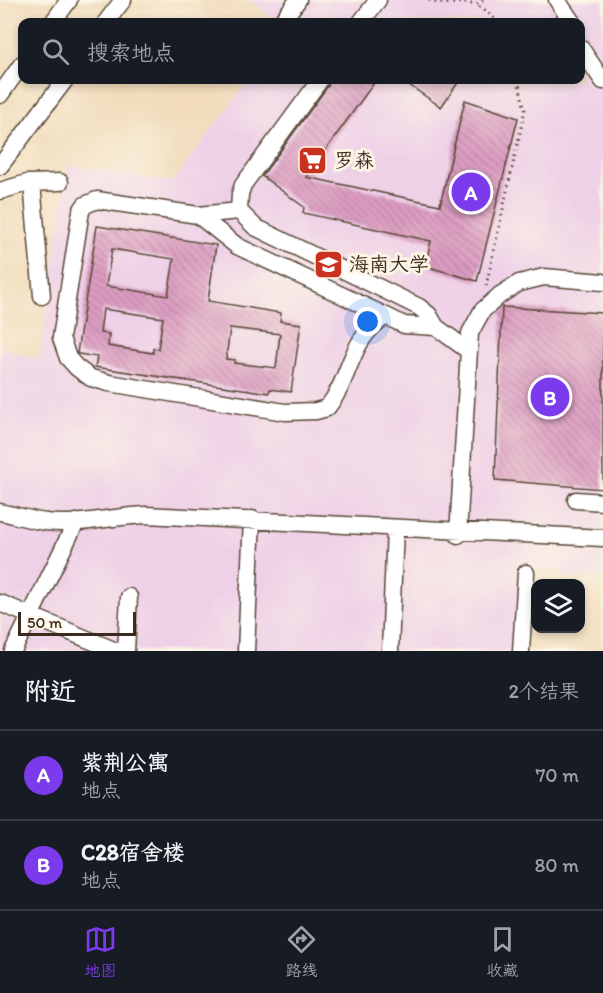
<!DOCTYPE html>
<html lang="zh">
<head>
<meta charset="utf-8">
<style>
  body { margin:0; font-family:Itim,"LXGW WenKai TC",sans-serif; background:#20242c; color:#f1f3f6 }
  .controls { position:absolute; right:18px; bottom:18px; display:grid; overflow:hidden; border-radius:12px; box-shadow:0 3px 9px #0003 }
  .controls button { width:54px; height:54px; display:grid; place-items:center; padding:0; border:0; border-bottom:2px solid #363941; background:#171b24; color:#f1f3f6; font:30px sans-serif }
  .scale { position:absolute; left:18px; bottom:15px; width:118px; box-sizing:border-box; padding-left:6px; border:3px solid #3b2a1e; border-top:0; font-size:16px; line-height:21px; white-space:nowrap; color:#3b2a1e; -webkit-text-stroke:4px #fcf5e5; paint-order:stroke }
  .you { position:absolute; left:368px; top:322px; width:21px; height:21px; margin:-15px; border:4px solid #fff; border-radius:50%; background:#1a73e8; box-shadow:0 0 0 9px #1a73e833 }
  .badge { display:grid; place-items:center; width:39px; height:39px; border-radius:50%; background:#7c3aed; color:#fff; font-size:20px; font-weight:700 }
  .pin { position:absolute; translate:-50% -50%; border:3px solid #fff; box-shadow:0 2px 6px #0006 }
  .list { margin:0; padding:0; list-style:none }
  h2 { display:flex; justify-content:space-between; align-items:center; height:78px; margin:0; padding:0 24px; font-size:26px }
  h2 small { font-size:20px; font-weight:400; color:#9ea1a6 }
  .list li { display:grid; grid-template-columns:39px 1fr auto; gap:18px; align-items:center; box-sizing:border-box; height:90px; padding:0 24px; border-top:2px solid #363941 }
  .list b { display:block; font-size:22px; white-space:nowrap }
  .list p { margin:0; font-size:20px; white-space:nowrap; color:#9ea1a6 }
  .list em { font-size:20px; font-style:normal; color:#9ea1a6 }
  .icon { flex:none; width:33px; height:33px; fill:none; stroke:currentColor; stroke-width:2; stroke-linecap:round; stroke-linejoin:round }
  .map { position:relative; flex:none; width:603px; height:651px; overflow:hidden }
  .search { position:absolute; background:#171b24; box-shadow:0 3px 9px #0003; left:18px; right:18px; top:18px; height:66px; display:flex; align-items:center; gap:15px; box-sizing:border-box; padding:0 21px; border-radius:12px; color:#9ea1a6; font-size:22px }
  .sheet { height:258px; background:#171b24 }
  nav { display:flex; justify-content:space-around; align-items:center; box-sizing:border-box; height:84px; border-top:2px solid #363941; background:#171b24; font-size:16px; color:#9ea1a6 }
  nav a { display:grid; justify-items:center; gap:3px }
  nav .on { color:#7c3aed }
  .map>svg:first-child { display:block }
  .built { fill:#eed0e7 }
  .building { fill:url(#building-back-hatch); fill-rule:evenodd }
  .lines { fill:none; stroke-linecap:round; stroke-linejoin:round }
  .minor-casing { stroke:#564535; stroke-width:19 }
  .path { stroke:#564535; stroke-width:3; stroke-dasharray:1.5 4.5; stroke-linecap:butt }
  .minor { stroke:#fff; stroke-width:16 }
  .labels { text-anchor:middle; stroke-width:6; stroke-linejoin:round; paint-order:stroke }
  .poi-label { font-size:20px; fill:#3b2a1e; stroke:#fcf5e5; text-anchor:start }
</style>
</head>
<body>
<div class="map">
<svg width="603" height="651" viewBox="0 0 603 651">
  <defs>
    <pattern id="building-back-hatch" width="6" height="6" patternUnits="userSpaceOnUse" patternTransform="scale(1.5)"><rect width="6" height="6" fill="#dd9dc2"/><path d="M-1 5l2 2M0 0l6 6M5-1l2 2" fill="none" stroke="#b4809d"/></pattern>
  </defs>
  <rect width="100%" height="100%" fill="#fcf5e5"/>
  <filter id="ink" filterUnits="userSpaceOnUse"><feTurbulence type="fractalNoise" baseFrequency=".0167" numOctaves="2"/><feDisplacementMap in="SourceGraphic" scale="12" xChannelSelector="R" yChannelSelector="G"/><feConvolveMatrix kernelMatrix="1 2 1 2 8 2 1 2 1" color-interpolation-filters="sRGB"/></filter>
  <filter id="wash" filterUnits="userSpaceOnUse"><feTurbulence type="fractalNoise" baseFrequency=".008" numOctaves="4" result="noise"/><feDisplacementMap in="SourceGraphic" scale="24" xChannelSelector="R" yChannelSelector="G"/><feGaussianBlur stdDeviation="1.35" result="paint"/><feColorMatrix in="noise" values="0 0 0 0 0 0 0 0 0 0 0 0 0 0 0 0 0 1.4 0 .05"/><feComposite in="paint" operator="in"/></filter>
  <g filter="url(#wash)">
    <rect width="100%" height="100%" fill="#f1dbba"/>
    <path class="built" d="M249,0H603V578L564,577L562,571L529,569L525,651H0V347L39,360L68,166L83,167L173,182L249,80H580V22H277Z"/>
    <g id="blocks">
      <path class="building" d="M330,80H376L306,177L440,205L465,100L518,118L477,281L425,266L431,241L303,213L304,207L262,176L328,86Z
        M402,80H460L441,107Z
        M97,226L216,245L208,301L281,313L280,321L301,324L291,392L270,389L269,393L95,367L97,357L79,354L77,353ZM112,249L174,259L168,296L106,286ZM103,309L163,318L158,349L153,348V353L108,346L109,334L100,333ZM230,328L280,334L276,368L234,363L235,360L226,359Z
        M502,307L603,313V489L495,480Z"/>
    </g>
  </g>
  <g filter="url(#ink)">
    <use href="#blocks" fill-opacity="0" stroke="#564535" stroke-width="1.5"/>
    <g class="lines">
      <defs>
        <path id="minor" d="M557,0L572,22
          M53,22L69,0
          M106,22L123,0
          M284,22L282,21L298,0
          M361,22L378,0
          M580,47L603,81
          M320,80L243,185L240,194L239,211L255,227L419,307L429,315L436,327L469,351
          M0,95L22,64
          M0,166L65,80
          M32,183L42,296
          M0,191L27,183L60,182
          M198,215L239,211
          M386,316C347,341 353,376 327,408L316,411L285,412L109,383L91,378L77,368L68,358L61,338L81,211L85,205L97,200L198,215L237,246L386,316L404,325L436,327
          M576,500L603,502
          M0,512C15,515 31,520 46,522C79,526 113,516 146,515L603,538
          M458,535L470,333L482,311L500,295L519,283L544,277L603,282
          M0,603L116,651
          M13,651L76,522
          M126,651L129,597
          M246,651L252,519
          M390,651L395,528
          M521,651L526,573"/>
      </defs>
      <use href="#minor" class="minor-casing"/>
      <path class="path" d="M429,0C445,7 460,0 476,5
        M483,0L476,5L487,11L497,22
        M486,286L525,110L518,80"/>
      <use href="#minor" class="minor"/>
    </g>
  </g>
  <defs>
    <symbol id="supermarket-square" viewBox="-11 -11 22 22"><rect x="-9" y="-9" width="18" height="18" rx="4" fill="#c8321e" stroke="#fcf5e5"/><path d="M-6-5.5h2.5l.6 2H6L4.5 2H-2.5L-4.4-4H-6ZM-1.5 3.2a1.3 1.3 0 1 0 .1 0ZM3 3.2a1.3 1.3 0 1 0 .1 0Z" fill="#fff"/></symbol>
    <symbol id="university-square" viewBox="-11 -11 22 22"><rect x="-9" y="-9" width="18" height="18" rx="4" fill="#c8321e" stroke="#fcf5e5"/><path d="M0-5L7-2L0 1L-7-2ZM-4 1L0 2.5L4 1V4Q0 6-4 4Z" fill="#fff"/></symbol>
  </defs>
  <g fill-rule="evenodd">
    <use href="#supermarket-square" x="296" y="144" width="33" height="33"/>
    <use href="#university-square" x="312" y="248" width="33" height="33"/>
  </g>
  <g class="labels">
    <g class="poi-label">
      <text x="334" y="167">罗森</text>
      <text x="349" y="271">海南大学</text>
    </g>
  </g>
</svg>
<div class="controls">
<button><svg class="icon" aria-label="layers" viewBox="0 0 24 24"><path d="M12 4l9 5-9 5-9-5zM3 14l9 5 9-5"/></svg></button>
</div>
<div class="scale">50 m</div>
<div class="you"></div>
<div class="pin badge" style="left:471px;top:192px">A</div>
<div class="pin badge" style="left:550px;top:397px">B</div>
<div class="search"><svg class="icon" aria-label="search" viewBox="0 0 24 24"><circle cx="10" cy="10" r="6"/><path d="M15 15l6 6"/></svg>搜索地点</div>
</div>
<section class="sheet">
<h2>附近<small>2个结果</small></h2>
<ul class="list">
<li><span class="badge">A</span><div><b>紫荆公寓</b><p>地点</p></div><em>70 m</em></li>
<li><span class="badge">B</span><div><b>C28宿舍楼</b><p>地点</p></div><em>80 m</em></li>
</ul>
</section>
<nav>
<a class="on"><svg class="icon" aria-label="map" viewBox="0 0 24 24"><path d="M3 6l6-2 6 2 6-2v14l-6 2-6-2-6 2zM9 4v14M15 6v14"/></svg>地图</a>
<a><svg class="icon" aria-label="directions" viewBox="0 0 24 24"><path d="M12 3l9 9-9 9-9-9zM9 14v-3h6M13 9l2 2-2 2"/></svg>路线</a>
<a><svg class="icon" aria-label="saved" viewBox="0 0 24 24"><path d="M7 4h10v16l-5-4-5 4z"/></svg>收藏</a>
</nav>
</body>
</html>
